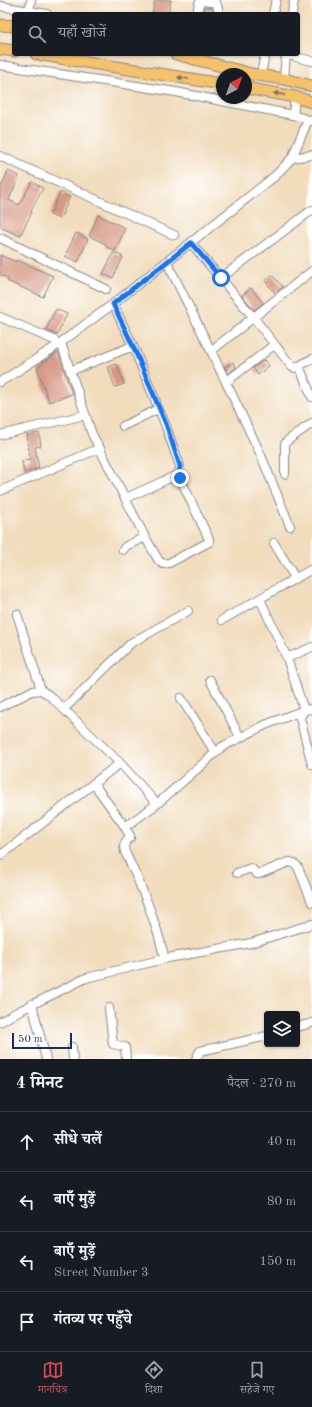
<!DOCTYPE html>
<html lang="hi">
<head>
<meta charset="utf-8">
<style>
  body { margin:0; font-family:"Old Standard TT","Noto Serif Devanagari",serif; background:#242831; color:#f1f3f6 }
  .controls { position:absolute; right:12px; bottom:12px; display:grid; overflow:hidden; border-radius:4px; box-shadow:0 1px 3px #0004 }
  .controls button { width:36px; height:36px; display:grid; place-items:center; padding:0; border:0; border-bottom:1px solid #363941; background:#171b24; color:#f1f3f6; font:20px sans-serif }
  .compass { position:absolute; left:216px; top:68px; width:36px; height:36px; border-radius:50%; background:#171b24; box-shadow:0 1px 3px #0004; rotate:41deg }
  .scale { position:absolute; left:12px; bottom:10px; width:60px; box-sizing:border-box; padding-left:4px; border:2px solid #1b2f5e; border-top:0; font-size:11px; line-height:14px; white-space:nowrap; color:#1b2f5e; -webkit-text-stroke:3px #fff; paint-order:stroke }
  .stop { position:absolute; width:12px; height:12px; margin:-9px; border:3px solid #1a73e8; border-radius:50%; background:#fff }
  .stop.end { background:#1a73e8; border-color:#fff; box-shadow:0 1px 4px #0008 }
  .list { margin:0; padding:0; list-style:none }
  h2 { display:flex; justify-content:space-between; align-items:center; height:52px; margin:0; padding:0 16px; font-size:17px }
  h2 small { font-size:13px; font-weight:400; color:#9ea1a6 }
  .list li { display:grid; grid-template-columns:26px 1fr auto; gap:12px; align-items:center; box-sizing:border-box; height:60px; padding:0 16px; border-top:1px solid #363941 }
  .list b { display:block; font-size:15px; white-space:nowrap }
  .list p { margin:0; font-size:13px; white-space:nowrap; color:#9ea1a6 }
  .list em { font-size:13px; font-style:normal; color:#9ea1a6 }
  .icon { flex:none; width:22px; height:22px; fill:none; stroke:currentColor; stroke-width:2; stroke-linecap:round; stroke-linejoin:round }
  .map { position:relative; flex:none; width:312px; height:1059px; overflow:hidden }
  .search { position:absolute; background:#171b24; box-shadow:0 1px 3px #0004; left:12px; right:12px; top:12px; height:44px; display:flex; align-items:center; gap:10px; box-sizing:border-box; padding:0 14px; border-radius:4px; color:#9ea1a6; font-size:15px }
  .sheet { height:292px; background:#171b24 }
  nav { display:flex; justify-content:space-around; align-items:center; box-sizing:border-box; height:56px; border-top:1px solid #363941; background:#171b24; font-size:11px; color:#9ea1a6 }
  nav a { display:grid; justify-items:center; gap:2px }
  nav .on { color:#d1495b }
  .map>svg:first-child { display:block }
  .building { fill:#d79884 }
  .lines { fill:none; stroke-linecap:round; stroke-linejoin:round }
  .minor-casing { stroke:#86868c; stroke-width:10 }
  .major-casing { stroke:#86868c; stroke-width:13 }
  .minor { stroke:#fff; stroke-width:8 }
  .major { stroke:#f5c16b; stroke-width:11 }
  .oneway { fill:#7d7164 }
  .route { stroke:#1a73e8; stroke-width:5 }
</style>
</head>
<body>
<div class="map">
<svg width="312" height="1059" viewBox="0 0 312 1059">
  <rect width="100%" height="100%" fill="#fff"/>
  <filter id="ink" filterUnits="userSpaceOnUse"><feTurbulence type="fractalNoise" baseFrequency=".025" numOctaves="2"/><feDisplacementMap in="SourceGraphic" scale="8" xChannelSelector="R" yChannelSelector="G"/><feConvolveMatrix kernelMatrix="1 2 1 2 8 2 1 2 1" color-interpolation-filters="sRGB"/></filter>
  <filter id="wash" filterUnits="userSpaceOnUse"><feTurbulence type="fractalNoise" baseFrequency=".012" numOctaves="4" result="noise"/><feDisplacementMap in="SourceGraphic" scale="16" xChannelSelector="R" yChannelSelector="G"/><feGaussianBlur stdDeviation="0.9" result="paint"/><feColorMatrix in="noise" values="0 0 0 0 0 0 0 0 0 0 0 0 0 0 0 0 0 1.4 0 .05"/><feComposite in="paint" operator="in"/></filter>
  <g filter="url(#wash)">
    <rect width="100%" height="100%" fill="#f1dcbb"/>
    <g id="blocks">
      <path class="building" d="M155,0H171L168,14H152Z
        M204,7L212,8V14H203Z
        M8,171L19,176L9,200L19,205L32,182L43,188L31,211L32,212L20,236L0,227V189Z
        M60,192L70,197L60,219L50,215Z
        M98,215L125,228L115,251L105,246L106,244L89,236Z
        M76,233L88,239L78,262L65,256Z
        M114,252L123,257L113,278L103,274Z
        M0,255L16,262L17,260L53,276L43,297L7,281L9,279L0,275Z
        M272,275L283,287L275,293L265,281Z
        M251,288L263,303L254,310L242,295Z
        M56,309L67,314L57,335L46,330Z
        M58,352L72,394L49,402L37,368Z
        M264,360L269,366L258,375L253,368Z
        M233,362L236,367L228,374L225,367Z
        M117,364L124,384L115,387L108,367Z
        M39,433L41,446L35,447L39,468L24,473L22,461L30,460L27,435Z"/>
    </g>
  </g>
  <g filter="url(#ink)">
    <use href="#blocks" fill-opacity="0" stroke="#86868c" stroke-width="1"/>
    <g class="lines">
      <defs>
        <path id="minor" d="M0,6L47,14
          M29,11L31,0
          M197,14L199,3L204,1L216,3L218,8V14
          M273,14L276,0
          M292,14L294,0
          M284,54L312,61
          M0,65L176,92L293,115
          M261,75L265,54
          M284,79L286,54
          M295,97L293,115L312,121
          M0,156L174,235
          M292,158L308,120
          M0,238L106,289
          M191,243L254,318L292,367L295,368L312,359
          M167,262L211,351L260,453L290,526
          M221,278L312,210
          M0,317L54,340
          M61,343L92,434L145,537L159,561L163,564L169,563L209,542V539L180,478L179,474L180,466L165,424L133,346L113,304
          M211,351L312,271
          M299,366L312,397
          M70,371L133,346
          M0,382L52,349L113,304L275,176L292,158L312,155
          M226,382L274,345
          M123,426L158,409
          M0,435L85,415
          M285,474V444L287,441L312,423
          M0,491L100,448
          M126,498L179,474
          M274,543L295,578
          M123,550L126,546L145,537
          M260,599L287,658L304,710L300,718L312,764
          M17,614L41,690
          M222,620L312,569
          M287,658L312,647
          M210,680L240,737
          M181,698L215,752
          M0,707L32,691L41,690L50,696L120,763L0,856
          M64,709L131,643L188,611
          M120,763L157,804L222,747L265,725L304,710L312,709
          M94,784L125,827L157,804
          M125,827L130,836V838L126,841L124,846L125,852C142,886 156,922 165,959
          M237,873L251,868L257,874H259L289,862L294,863L298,867L312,902
          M32,1004L46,1059
          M109,1008L113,1044L125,1047L126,1059
          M0,1022L17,1012L86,978L168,958L251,943L312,924
          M297,1027L312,1023
          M72,1047L73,1059
          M196,1059L200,1051L267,1036"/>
        <path id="major" d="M0,25L14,26
          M0,49L14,51
          M36,54L222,84
          M176,54L251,74L284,79L312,86
          M246,88L295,97L312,102"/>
      </defs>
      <use href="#minor" class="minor-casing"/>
      <use href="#major" class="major-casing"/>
      <use href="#minor" class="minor"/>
      <use href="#major" class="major"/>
    </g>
    <defs><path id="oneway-solid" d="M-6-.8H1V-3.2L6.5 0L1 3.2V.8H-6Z"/></defs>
    <g class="oneway">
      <use href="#oneway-solid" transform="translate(183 78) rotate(-171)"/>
      <use href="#oneway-solid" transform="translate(279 94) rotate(-169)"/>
    </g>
  </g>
  <g class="lines" filter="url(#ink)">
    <path class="route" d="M180,478L179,474L180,466L166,424L133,346L113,304L191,243L221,278"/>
  </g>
</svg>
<div class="controls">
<button><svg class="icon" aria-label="layers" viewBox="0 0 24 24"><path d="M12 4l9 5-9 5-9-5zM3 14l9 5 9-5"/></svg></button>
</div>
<svg class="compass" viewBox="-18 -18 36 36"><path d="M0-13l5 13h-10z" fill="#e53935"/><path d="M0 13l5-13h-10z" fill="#9ea1a6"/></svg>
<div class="scale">50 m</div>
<div class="stop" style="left:221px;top:278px"></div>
<div class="stop end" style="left:180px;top:478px"></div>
<div class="search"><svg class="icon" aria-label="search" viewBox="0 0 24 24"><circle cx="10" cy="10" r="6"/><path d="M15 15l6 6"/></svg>यहाँ खोजें</div>
</div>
<section class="sheet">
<h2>4 मिनट<small>पैदल · 270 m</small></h2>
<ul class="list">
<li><svg class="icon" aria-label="ahead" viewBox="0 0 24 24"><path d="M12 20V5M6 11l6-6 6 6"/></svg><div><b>सीधे चलें</b></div><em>40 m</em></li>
<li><svg class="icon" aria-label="left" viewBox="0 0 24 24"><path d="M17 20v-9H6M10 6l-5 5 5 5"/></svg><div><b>बाएँ मुड़ें</b></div><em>80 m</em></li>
<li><svg class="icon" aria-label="left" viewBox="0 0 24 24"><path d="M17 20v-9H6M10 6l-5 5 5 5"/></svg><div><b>बाएँ मुड़ें</b><p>Street Number 3</p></div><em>150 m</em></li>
<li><svg class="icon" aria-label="arrive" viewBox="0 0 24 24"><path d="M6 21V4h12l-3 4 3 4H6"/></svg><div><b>गंतव्य पर पहुँचे</b></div></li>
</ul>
</section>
<nav>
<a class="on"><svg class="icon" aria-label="map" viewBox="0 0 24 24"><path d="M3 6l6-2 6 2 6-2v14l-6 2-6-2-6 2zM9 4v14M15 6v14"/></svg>मानचित्र</a>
<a><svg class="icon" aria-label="directions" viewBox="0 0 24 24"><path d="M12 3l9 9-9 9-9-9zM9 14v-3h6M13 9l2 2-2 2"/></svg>दिशा</a>
<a><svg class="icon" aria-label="saved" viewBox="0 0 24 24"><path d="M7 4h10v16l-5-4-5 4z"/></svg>सहेजे गए</a>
</nav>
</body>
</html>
